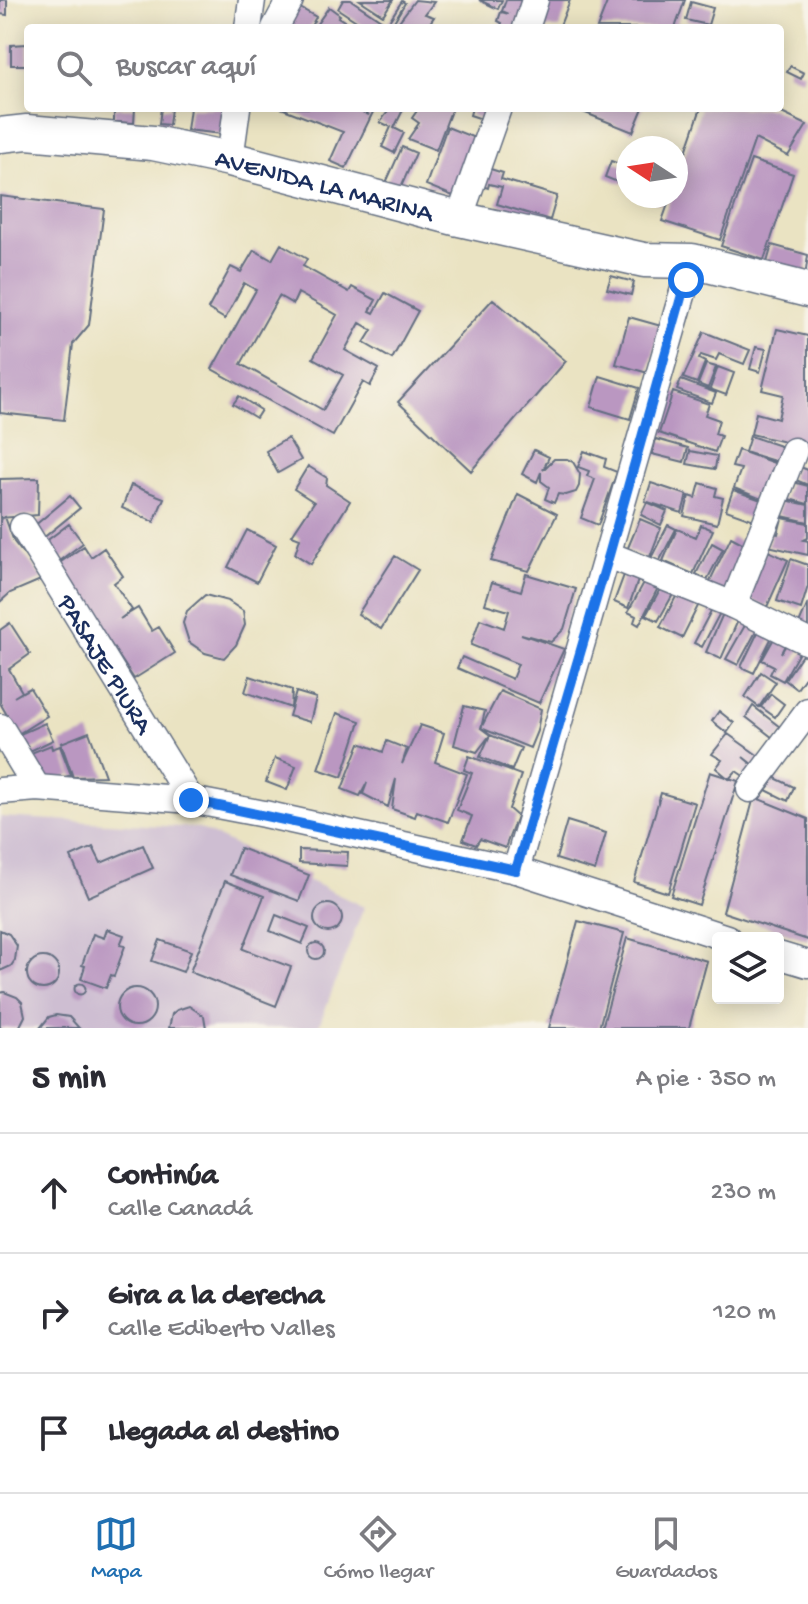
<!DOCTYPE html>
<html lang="es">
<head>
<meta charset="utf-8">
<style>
  body { margin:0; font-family:"Gochi Hand",sans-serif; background:#f7f7f7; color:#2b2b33 }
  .controls { position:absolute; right:24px; bottom:24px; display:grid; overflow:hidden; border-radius:8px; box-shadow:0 4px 20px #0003 }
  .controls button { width:72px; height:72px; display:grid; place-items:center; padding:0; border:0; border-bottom:2px solid #e1e1e2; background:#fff; color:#2b2b33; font:40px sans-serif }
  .compass { position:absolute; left:616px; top:136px; width:72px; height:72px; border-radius:50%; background:#fff; box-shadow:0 4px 20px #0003; rotate:282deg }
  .stop { position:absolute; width:24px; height:24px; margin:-18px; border:6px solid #1a73e8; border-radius:50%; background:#fff }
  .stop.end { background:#1a73e8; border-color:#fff; box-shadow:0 2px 8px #0008 }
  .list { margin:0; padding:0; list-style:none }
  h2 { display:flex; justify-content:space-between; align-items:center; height:104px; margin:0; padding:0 32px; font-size:34px }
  h2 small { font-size:26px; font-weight:400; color:#7c7c81 }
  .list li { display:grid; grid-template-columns:52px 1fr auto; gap:24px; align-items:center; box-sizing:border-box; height:120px; padding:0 32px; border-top:2px solid #e1e1e2 }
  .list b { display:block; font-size:30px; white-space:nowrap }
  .list p { margin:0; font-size:26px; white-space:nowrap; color:#7c7c81 }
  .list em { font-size:26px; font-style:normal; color:#7c7c81 }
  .icon { flex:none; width:44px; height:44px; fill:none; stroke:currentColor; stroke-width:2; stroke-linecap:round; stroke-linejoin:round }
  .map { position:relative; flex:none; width:808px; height:1028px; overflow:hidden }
  .search { position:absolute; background:#fff; box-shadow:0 4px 20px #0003; left:24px; right:24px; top:24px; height:88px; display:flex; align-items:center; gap:20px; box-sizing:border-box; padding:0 28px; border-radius:8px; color:#7c7c81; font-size:30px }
  .sheet { height:464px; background:#fff }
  nav { display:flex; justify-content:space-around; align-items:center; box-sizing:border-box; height:112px; border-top:2px solid #e1e1e2; background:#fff; font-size:22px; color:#7c7c81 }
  nav a { display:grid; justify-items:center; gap:4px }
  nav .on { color:#1f6fb2 }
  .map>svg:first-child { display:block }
  .industrial { fill:#cebed2 }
  .building { fill:#ba97c1; fill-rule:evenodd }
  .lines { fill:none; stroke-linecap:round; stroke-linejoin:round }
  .minor-casing { stroke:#636e81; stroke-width:29 }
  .major-casing { stroke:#636e81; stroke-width:37 }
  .minor { stroke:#fff; stroke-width:26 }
  .major { stroke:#fff; stroke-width:34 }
  .route { stroke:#1a73e8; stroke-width:10 }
  .labels { text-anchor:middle; stroke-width:6; stroke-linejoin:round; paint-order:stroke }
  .street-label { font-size:26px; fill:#1b2f5e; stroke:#f7f3e8 }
</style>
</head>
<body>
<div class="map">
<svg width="808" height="1028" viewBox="0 0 808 1028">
  <rect width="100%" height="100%" fill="#f7f3e8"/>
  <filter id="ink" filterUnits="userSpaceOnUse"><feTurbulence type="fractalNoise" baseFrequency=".0125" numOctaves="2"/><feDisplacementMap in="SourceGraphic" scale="16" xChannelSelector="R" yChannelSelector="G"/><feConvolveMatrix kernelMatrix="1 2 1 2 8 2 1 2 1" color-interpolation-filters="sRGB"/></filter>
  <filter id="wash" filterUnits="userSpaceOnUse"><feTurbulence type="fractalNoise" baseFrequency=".006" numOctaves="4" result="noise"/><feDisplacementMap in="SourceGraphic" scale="32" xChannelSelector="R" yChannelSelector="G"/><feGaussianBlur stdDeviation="1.8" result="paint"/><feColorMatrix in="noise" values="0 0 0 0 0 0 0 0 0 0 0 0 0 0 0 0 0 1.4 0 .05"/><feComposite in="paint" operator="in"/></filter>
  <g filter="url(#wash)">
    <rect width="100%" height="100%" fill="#eae3c2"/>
    <path class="industrial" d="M0,817L199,828L364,907L318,1028H0Z"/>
    <g id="blocks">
      <path class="building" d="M0,0H7V15L0,14Z
        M343,0H351L387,24L402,1L405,3L390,28H367L338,9Z
        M360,0H393L383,15Z
        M415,0L434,2L425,14L434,17L426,28H394Z
        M479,0H502L498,9Z
        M506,0H530L516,28H500L502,23L498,21L501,12L509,14L502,11Z
        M544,0H570L559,28H533Z
        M608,0H685L675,28H597Z
        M691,2L713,8L708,25L686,20Z
        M293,4L316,17L310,28H294L283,22Z
        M329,7L340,15L338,17L355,28H314Z
        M28,44V65H11V45Z
        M790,66L804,73L801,79L787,72Z
        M114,108H135L134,123L114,122Z
        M161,108H171L169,125L159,124Z
        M190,108H225L222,134L187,130Z
        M281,108H353L369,115L360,108H375L346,168L330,161L343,132Z
        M391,108H404L394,128L404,133L394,153L382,147L391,127L380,122Z
        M419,108H452L436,150L408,139L419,123L412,118Z
        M472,108H492L488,121L470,115Z
        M573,108H643L633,132Z
        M701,108H771L807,125L788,156L755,139L720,240L662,221L671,196H676V181Z
        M447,127L480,140L458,198L426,185Z
        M644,138L671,148H640Z
        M402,147L416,153L401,187L385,185Z
        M751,160L793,174L764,260L721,246Z
        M611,161L628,167L622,184L605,177Z
        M481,166L503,173L501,179L557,196L550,220L497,204L502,187L489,184L488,188L476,184Z
        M0,196L104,209L89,325L73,344L64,420L0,413Z
        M639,196H665L662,205Z
        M281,244L307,259L303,266L349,292L352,287L376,300L370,311L374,313L385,293L418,311L392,359L364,343L372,330L360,323L345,350L379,369L370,386L363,382L333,436L212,369L256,290L244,283L225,319L208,309L231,267L241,272L254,250L272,260ZM298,293L337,315L313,358L343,375L323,410L241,364L279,296L293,304Z
        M772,245L808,255L805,278L766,266Z
        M611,276L634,282L631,295L607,289Z
        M493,299L566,361L471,471L398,402Z
        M629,317L661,326L648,373L616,364Z
        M777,329L808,336V437L806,447L751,434L756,413L778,419L783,395L762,390Z
        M704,332L750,350L744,364L719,354L716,360L701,355L699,359L705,362L697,383L683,378Z
        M756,347L766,349L760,372L750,369Z
        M706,364L716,367L708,388L698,384Z
        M718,367L734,373L726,395L710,389Z
        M600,376L639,388L630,419L591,407Z
        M681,380L716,393L712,403L677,390Z
        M673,392L709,404L705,415L719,420L715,434L721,436L715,452L659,433Z
        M239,396L261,410L256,418L233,404Z
        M750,436L783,447L778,462L745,452Z
        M288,438L301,460L278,473L266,451Z
        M656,439L688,448L684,462L652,454Z
        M534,450L549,457L543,470L554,459H567L573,462L580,474L579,486L576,492L566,495L558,494L554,503L545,499L549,487L541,481V472L537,482L522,474Z
        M738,450L777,464L764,500L734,488L741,469L732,467Z
        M584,451L606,459L604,467L617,472L598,525L581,518L595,479L587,476L589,471L578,467Z
        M690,451L717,456L715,469L687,464Z
        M795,465L808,470V485L791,478Z
        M308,466L327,478L326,485L350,501L311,564L295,554L300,538L292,535L314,502L294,489Z
        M39,478L38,515L0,518V479Z
        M789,481L808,486V504L785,498Z
        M651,483L687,495L682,513L645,501Z
        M700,483L717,488L715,496L723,498L717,524L684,516L689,496L696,498Z
        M131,485L164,498L154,522L122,508Z
        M733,490L764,501L757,521L726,510Z
        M518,494L557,514L529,571L491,561Z
        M70,496L80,508L42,539L33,527Z
        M781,499L808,505V522L778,515Z
        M647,502L667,511L661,525L641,515Z
        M5,517L14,542L43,579L10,593L0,602V520Z
        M782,518L808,523V538L804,540L808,541V555L768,546L771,532L778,534Z
        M640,519L661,528L649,559L627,550Z
        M69,524L83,543L59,561L45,542Z
        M668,525L676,529L659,562L651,558Z
        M701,525L713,530L693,574L663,561L677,529L696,537Z
        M247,530L276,545L257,582L228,567Z
        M731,537L748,546L724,595L707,587Z
        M712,543L723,549L707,580L696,574Z
        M84,546L91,557L104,548L123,576L114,583L132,610L120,619L138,608L152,631L159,627L175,653L134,679L58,564Z
        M766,550L788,560L767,607L745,597Z
        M395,556L418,570L381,629L358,614Z
        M791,559L808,565V586L801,609L777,601Z
        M627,567L641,572L628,608L614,602Z
        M526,574L576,589L564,629L551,642L521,634L564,649L539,703L457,668L462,657L512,679L518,664L471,645L480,619L504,628L509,611L485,604L492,582L521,591Z
        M648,575L661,582L639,625L634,622L636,616L628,612Z
        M664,582L676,589L658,621L646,615Z
        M680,589L701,600L682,638L660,627Z
        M205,595L228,601L243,611L245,625L236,645L224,658L205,653L189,642L183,623L187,611Z
        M808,603V628L799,624Z
        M714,605L722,609L702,647L694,643Z
        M725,609L740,616L721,659L706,652Z
        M748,620L759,626L738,665L726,659Z
        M10,623L30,654L9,669L22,692L14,697L30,688L47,716L18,734L0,703V630Z
        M761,626L774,633L754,673L741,667Z
        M777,633L788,639L781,653L789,640L802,647L783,681L770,674L774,666L762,660Z
        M808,646V673L797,689L785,680Z
        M761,672L776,682L759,707L745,697Z
        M250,676L292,690L291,708L245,692Z
        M500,691L541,709L537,731L530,748L481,728Z
        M296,692L316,698L310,722L289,716Z
        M771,694L784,704L775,717L761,707Z
        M464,706L485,711L481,728L490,735L521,748L512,770L480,757L490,735L477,752L454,745Z
        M753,706L785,731L777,741L746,717Z
        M719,711L734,723L727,733L712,721Z
        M337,713L360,721L342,777L318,769Z
        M45,723L53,740L28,752L20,734Z
        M420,725L444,733L435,762L467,774L448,822L417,811L415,817L392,809L396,779L388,807L363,794L367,783L360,796L342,789L360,743L383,752L387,741L407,749L402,764Z
        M89,732L105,776L73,777L61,743Z
        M728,734L763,759L757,768L743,757L756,768L748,779L736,771L729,779L716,768L722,760L712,754Z
        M51,745L52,749L60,746L71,775L52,782L34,775L26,755Z
        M469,756L521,775L509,809L517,816L505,848L480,839L476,845L463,840L472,816L457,810L472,773L464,770Z
        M275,758L296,766L287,790L266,782Z
        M710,772L738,781L699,905L671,896Z
        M771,776L794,787L788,801L764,789Z
        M661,793L695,803L668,893L634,882Z
        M754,797L808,819V940L723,912Z
        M567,821L606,833L595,871L556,859Z
        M143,845L153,868L88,897L71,857L93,847L101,863Z
        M240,848L309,875L299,901L230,875Z
        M299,850L348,852L347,866L299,863Z
        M225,881L264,896L243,949L291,967L276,1006L190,972Z
        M314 918a14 14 0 1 1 28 0a14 14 0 1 1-28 0Z
        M276,915L309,928L302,944L270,931Z
        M578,921L624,933L599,1028H549Z
        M107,929L124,935L120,945L125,946L114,976L111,975L106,988L81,979L85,966L82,965L93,934L104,938Z
        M0,930L9,934L17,946L15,960L11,966L0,971Z
        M627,938L707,961L689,1028H602Z
        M160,940L191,951L183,972L152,961Z
        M308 951a8 8 0 1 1 16 0a8 8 0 1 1-16 0Z
        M27 973a16 16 0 1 1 32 0a16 16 0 1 1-32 0Z
        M74.5 989a5.5 5.5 0 1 1 11 0a5.5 5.5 0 1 1-11 0Z
        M117 1007a19 19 0 1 1 38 0a19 19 0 1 1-38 0Z
        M4,992L17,997L22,1002L25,1016L19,1028H0V993Z
        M189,1006L204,1016L206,1028H169L172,1014L177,1010Z
        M56,1015L69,1017L79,1028H40L49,1017Z"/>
    </g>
  </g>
  <g filter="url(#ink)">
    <use href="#blocks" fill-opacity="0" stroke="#636e81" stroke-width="2"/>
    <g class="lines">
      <defs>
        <g id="minor">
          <path d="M248,28L252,0"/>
          <path d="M275,28L290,0"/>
          <path d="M526,28L535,0"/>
          <path d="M230,159L237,108"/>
          <path d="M459,219L498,108"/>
          <path id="s1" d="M23,527L191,800"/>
          <path d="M609,555L733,605L808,642"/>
          <path d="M733,605L794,451"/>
          <path d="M0,727L37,788"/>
          <path d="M750,789L808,711"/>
          <path d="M0,791L37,788L191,800L264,814L516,870L727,938"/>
          <path d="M516,870L692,261"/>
          <path d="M778,955L808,964"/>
        </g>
        <g id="major">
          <path id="s2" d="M0,135L27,132L153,143L230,159L459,219L644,260L692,261L808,290"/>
        </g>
      </defs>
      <use href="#minor" class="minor-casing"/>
      <use href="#major" class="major-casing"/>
      <use href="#minor" class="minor"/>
      <use href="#major" class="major"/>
    </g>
  </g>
  <g class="lines" filter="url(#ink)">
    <path class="route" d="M191,800L516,870L609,555L686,280"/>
  </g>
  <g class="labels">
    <g class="street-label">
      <text dy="9" stroke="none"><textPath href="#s2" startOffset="330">AVENIDA LA MARINA</textPath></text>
      <text dy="9" stroke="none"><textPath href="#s1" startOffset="160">PASAJE PIURA</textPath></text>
    </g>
  </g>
</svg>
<div class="controls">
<button><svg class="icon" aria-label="layers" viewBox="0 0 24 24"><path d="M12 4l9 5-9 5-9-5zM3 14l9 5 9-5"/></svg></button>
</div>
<svg class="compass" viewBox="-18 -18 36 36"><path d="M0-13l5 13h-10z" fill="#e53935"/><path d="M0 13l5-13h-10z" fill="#7c7c81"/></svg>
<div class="stop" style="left:686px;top:280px"></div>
<div class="stop end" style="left:191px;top:800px"></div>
<div class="search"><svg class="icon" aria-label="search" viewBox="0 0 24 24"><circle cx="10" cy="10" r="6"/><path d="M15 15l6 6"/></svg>Buscar aquí</div>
</div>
<section class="sheet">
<h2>5 min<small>A pie · 350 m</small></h2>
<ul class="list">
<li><svg class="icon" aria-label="ahead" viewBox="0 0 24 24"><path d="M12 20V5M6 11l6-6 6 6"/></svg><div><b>Continúa</b><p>Calle Canadá</p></div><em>230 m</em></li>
<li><svg class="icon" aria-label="right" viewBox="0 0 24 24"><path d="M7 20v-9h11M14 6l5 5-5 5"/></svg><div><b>Gira a la derecha</b><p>Calle Ediberto Valles</p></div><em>120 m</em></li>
<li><svg class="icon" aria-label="arrive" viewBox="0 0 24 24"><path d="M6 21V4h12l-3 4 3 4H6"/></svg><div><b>Llegada al destino</b></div></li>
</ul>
</section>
<nav>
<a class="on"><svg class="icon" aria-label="map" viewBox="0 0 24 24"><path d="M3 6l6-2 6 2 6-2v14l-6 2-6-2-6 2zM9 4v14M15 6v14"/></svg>Mapa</a>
<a><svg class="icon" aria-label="directions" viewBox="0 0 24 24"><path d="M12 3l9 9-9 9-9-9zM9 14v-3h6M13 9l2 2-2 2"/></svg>Cómo llegar</a>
<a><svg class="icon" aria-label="saved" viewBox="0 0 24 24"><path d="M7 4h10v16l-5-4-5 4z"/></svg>Guardados</a>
</nav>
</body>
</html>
